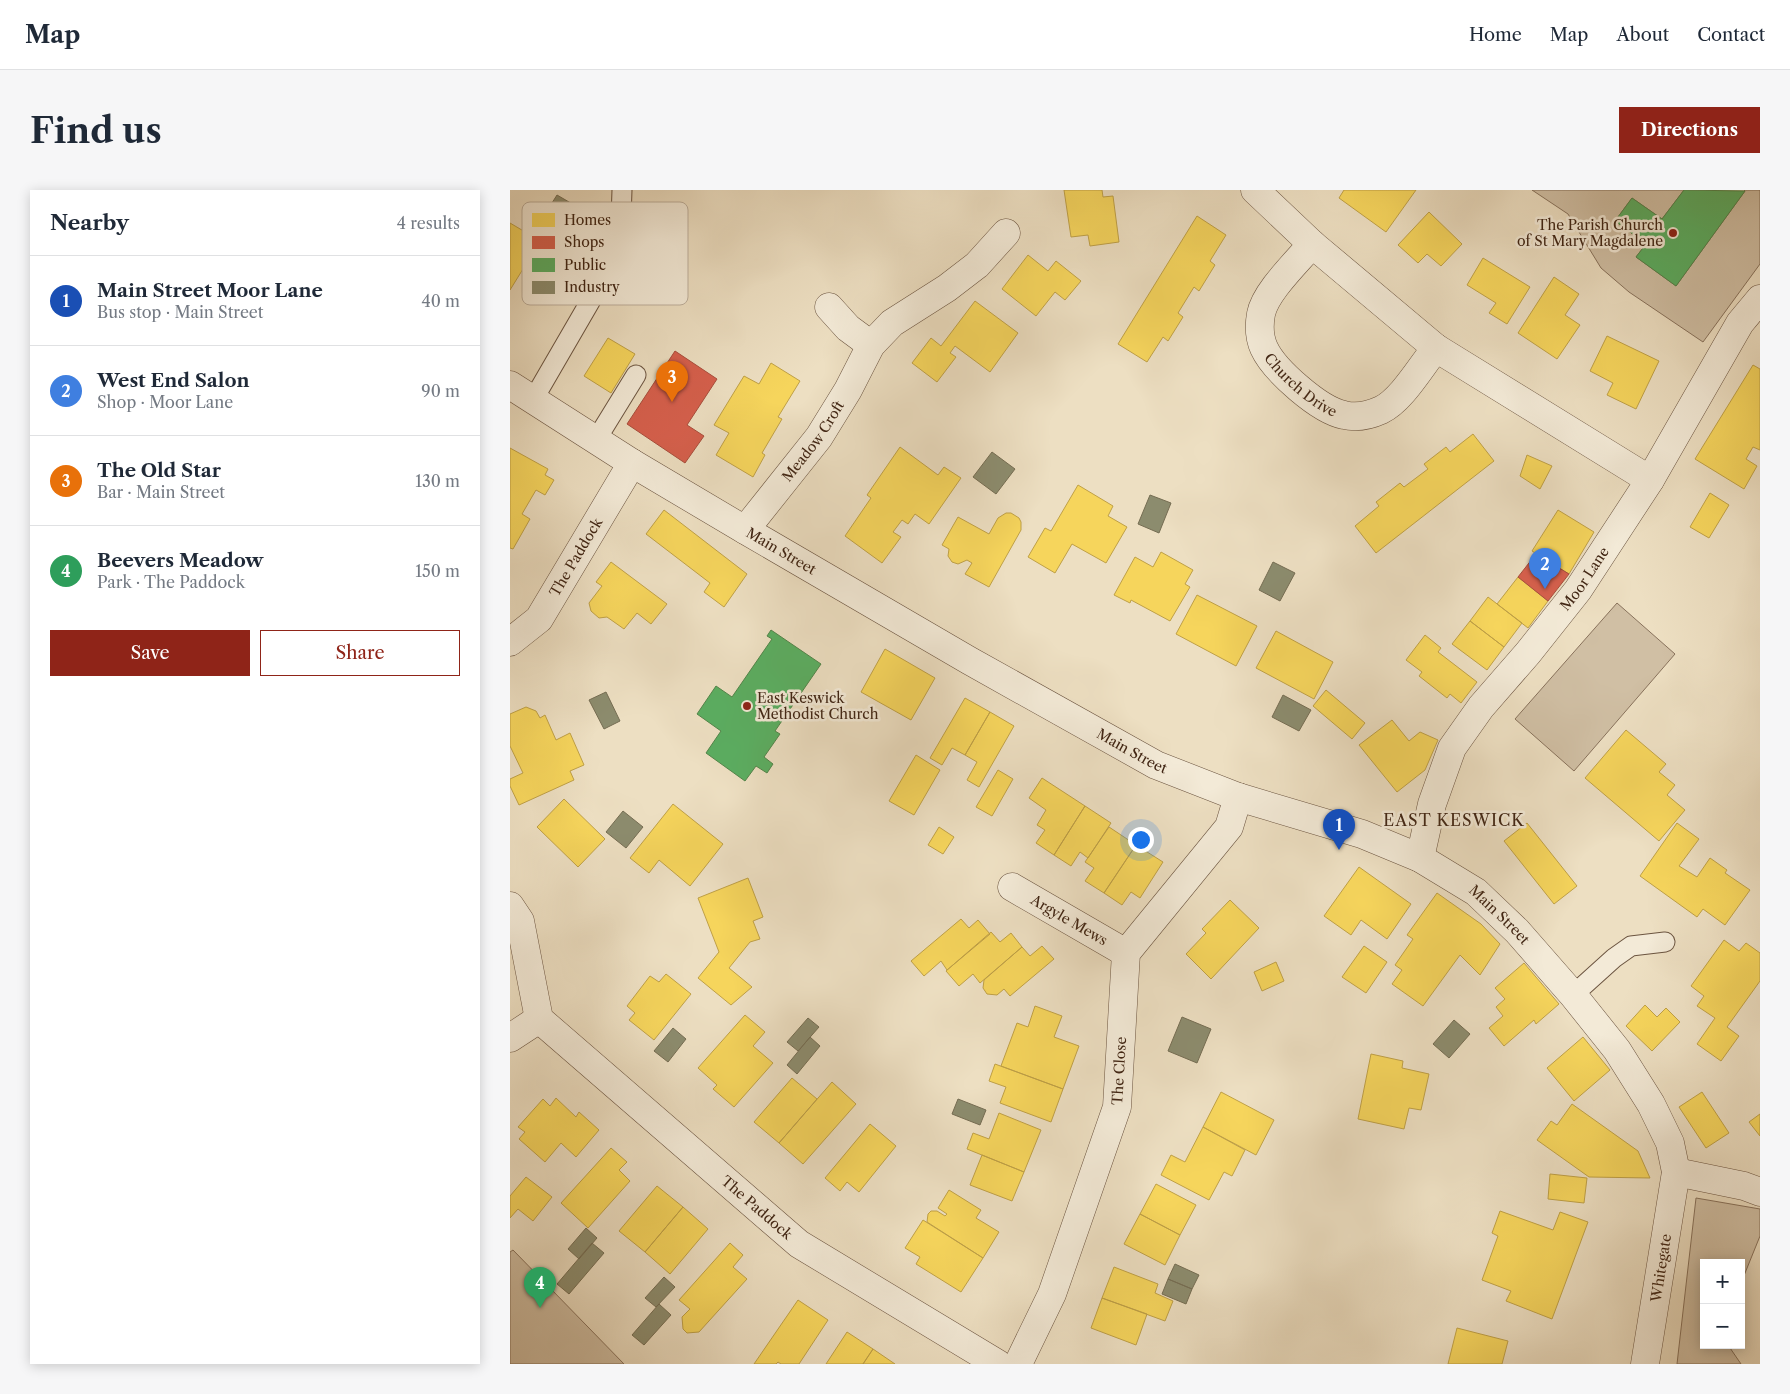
<!DOCTYPE html>
<html lang="en">
<head>
<meta charset="utf-8">
<style>
  body { margin:0; font-family:"Libre Caslon Text",serif; background:#f6f6f7; color:#1f2937 }
  .controls { position:absolute; right:15px; bottom:15px; display:grid; overflow:hidden; border-radius:0px; box-shadow:0 2px 12px #0003 }
  .controls button { width:45px; height:45px; display:grid; place-items:center; padding:0; border:0; border-bottom:1px solid #e0e1e3; background:#fff; color:#1f2937; font:25px sans-serif }
  .you { position:absolute; left:630px; top:649px; width:18px; height:18px; margin:-12px; border:4px solid #fff; border-radius:50%; background:#1a73e8; box-shadow:0 0 0 8px #1a73e833 }
  .badge { display:grid; place-items:center; width:32px; height:32px; border-radius:50%; background:#8f2418; color:#fff; font-size:16px; font-weight:700 }
  .pin { position:absolute; translate:-50% -41px; filter:drop-shadow(0 1px 2px #0008) }
  .pin::after { content:''; position:absolute; top:26px; width:18px; height:15px; background:inherit; clip-path:polygon(0 0,100% 0,50% 100%) }
  .list { margin:0; padding:0; list-style:none }
  h2 { display:flex; justify-content:space-between; align-items:center; height:65px; margin:0; padding:0 20px; font-size:21px }
  h2 small { font-size:16px; font-weight:400; color:#747a83 }
  .list li { display:grid; grid-template-columns:32px 1fr auto; gap:15px; align-items:center; box-sizing:border-box; height:90px; padding:0 20px; border-top:1px solid #e0e1e3 }
  .list b { display:block; font-size:19px; white-space:nowrap }
  .list p { margin:0; font-size:16px; white-space:nowrap; color:#747a83 }
  .list em { font-size:16px; font-style:normal; color:#747a83 }
  .actions { display:flex; gap:10px; padding:15px 20px }
  .actions a { flex:1; padding:11px 0; border:1px solid #8f2418; border-radius:0px; text-align:center; font-size:18px; color:#8f2418 }
  .actions .main { background:#8f2418; color:#fff }
  .map { position:relative; flex:none; width:1250px; height:1174px; overflow:hidden; border-radius:0px }
  header { display:flex; align-items:center; gap:30px; box-sizing:border-box; height:70px; padding:0 25px; background:#fff; border-bottom:1px solid #e0e1e3 }
  header strong { font-size:24px }
  nav { display:flex; gap:28px; margin-inline-start:auto; font-size:18px }
  .intro { display:flex; align-items:center; justify-content:space-between; box-sizing:border-box; height:120px; padding:0 30px }
  h1 { margin:0; font-size:35px }
  .button { padding:12px 22px; border-radius:0px; background:#8f2418; color:#fff; font-size:18px; font-weight:700 }
  main { display:flex; gap:30px; padding:0 30px }
  aside { flex:1; background:#fff; border-radius:0px; box-shadow:0 2px 12px #0003 }
  .map>svg:first-child { display:block }
  .green { fill:#d0bfa4; stroke:#88725c }
  .homes { fill:#f6d55c; stroke:#bfa046 }
  .shops { fill:#d6604d; stroke:#a94e3c }
  .public { fill:#5aae61; stroke:#52854a }
  .industry { fill:#8c8c6e; stroke:#756d53 }
  .lines { fill:none; stroke-linecap:round; stroke-linejoin:round }
  .service-casing { stroke:#6b5440; stroke-width:21 }
  .minor-casing { stroke:#6b5440; stroke-width:29 }
  .tertiary-casing { stroke:#6b5440; stroke-width:29 }
  .service { stroke:#f3ead7; stroke-width:19 }
  .minor { stroke:#f3ead7; stroke-width:28 }
  .tertiary { stroke:#f3ead7; stroke-width:28 }
  .poi-dot { fill:#8f2418; stroke:#f3ead7; stroke-width:2 }
  .labels { text-anchor:middle; stroke-width:5; stroke-linejoin:round; paint-order:stroke }
  .poi-label { font-size:14px; fill:#402514; stroke:#f3ead7; text-anchor:end }
  .street-label { font-size:14px; fill:#402514; stroke:#f3ead7 }
  .quarter-label { font-size:16px; letter-spacing:1px; fill:#402514; stroke:#f3ead7 }
  .key { fill:#f3ead7; stroke:#bdaf9c; stroke-width:1 }
  .key-label { font-size:14px; fill:#402514 }
</style>
</head>
<body>
<header>
<strong>Map</strong>
<nav><a>Home</a><a>Map</a><a>About</a><a>Contact</a></nav>
</header>
<div class="intro"><h1>Find us</h1><a class="button">Directions</a></div>
<main>
<aside>
<h2>Nearby<small>4 results</small></h2>
<ul class="list">
<li><span class="badge" style="background:#1a4fb4">1</span><div><b>Main Street Moor Lane</b><p>Bus stop · Main Street</p></div><em>40 m</em></li>
<li><span class="badge" style="background:#3f7fe0">2</span><div><b>West End Salon</b><p>Shop · Moor Lane</p></div><em>90 m</em></li>
<li><span class="badge" style="background:#e8710a">3</span><div><b>The Old Star</b><p>Bar · Main Street</p></div><em>130 m</em></li>
<li><span class="badge" style="background:#2e9e5b">4</span><div><b>Beevers Meadow</b><p>Park · The Paddock</p></div><em>150 m</em></li>
</ul>
<div class="actions"><a class="main">Save</a><a>Share</a></div>
</aside>
<div class="map">
<svg width="1250" height="1174" viewBox="0 0 1250 1174">
  <rect width="100%" height="100%" fill="#eddfc2"/>
  <filter id="stains"><feTurbulence type="fractalNoise" baseFrequency=".004" numOctaves="4"/><feColorMatrix values="0 0 0 0 .2 0 0 0 0 .09 0 0 0 0 .02 0 0 0 .5 -.17"/></filter>
  <radialGradient id="worn" r=".72"><stop offset=".6" stop-color="#630" stop-opacity="0"/><stop offset="1" stop-color="#630" stop-opacity=".3"/></radialGradient>
  <path class="green" d="M1022,0H1174L1152,29L1122,8L1105,31L1136,54L1126,67L1166,96L1235,1L1234,0H1250V74L1193,152L1119,102L1091,78L1058,24Z
    M1107,413L1165,464L1064,581L1005,529Z
    M1186,1008L1250,1019V1046L1231,1093V1073H1194V1155H1218L1231,1174H1167Z
    M3,1060L114,1174H0V1062Z"/>
  <path class="homes" d="M554,0H592L593,7L603,6L609,52L580,56L578,45L561,47Z
    M834,0H906L876,42L829,8Z
    M919,22L952,54L931,76L917,64L908,73L888,55Z
    M687,26L716,45L700,71L705,75L689,101L684,97L668,123L673,127L658,151L653,147L637,172L608,154Z
    M0,33L22,46L25,41L53,57L55,68L51,76L40,79L32,91L13,79L0,100Z
    M518,65L538,81L546,71L571,91L555,110L545,102L526,126L492,99Z
    M973,68L1020,97L997,134L979,123L986,113L957,95Z
    M1044,87L1069,104L1055,125L1070,135L1047,169L1008,143Z
    M465,111L508,143L480,182L445,156L440,163L446,167L427,192L402,173L421,148L431,156Z
    M1097,146L1149,171L1126,219L1097,205L1103,193L1080,181Z
    M98,148L125,164L101,203L74,186Z
    M261,173L290,191L268,227L272,229L252,263L255,265L243,287L206,265L219,243L204,235L234,186L249,194Z
    M1243,175L1250,179V260L1243,257L1236,269L1247,276L1234,299L1185,269Z
    M963,244L984,271L866,363L845,336L869,316L866,312L890,293L894,297L918,279L914,274L936,257L940,262Z
    M390,257L428,285L434,277L451,288L419,334L405,324L398,334L392,330L383,342L391,347L372,373L335,346L361,308L357,305Z
    M0,258L38,279L35,285L44,290L35,305L26,300L12,324L20,329L3,359L0,358Z
    M1017,265L1042,276L1030,299L1010,286Z
    M568,295L603,316L598,326L617,337L596,373L562,354L545,383L518,367L535,338L541,341Z
    M1200,303L1219,315L1199,348L1180,337Z
    M154,320L237,384L214,417L194,402L200,393L136,344Z
    M1048,320L1084,342L1059,384L1022,361Z
    M496,323H501L509,328L511,332V340L479,397L455,384L462,373L457,370L448,374L442,372L438,366L439,359L432,355L448,327L479,344L488,328Z
    M651,362L683,380L675,394L680,397L660,431L621,410L620,413L604,405L625,367L643,377Z
    M101,372L157,414L141,434L127,423L114,439L97,427L89,428L81,421L79,413L92,396L86,392Z
    M1008,387L1038,411L1018,438L987,414Z
    M687,405L747,436L726,476L666,444Z
    M978,407L1012,433L994,457L960,431Z
    M960,431L994,457L977,480L942,454Z
    M766,441L823,472L804,509L746,478Z
    M915,445L931,458L928,462L967,492L951,513L940,504L937,508L909,486L912,482L896,470Z
    M375,459L425,488L401,530L351,502Z
    M816,500L855,533L842,549L803,516Z
    M455,508L480,522L455,565L442,558L432,575L420,568Z
    M16,517L26,521L30,528L35,525L46,550L60,543L74,575L60,581L64,590L9,615L0,596V589L13,583L0,556V524Z
    M480,522L504,536L469,597L457,590L467,572L455,565Z
    M882,530L899,551L910,542L928,550L915,580L887,602L849,555Z
    M1116,540L1156,574L1149,582L1165,595L1157,605L1175,620L1149,651L1075,588Z
    M406,565L430,580L404,625L379,611Z
    M488,580L503,589L482,626L466,617Z
    M532,588L575,616L544,665L526,653L535,640L527,635L536,620L519,608Z
    M54,609L95,649L68,677L27,637Z
    M163,614L213,654L180,696L149,670L139,683L120,668Z
    M575,616L601,633L578,668L570,662L561,676L544,665Z
    M1017,633L1067,696L1044,714L994,651Z
    M1167,633L1189,649L1169,676L1187,687L1200,668L1217,680L1215,683L1240,700L1215,735L1193,719L1187,727L1130,686Z
    M429,637L444,647L433,664L418,655Z
    M599,637L626,655L594,703L575,691L584,678L575,672Z
    M626,655L653,672L630,708L621,702L612,715L594,703Z
    M849,677L901,714L877,749L851,730L841,745L814,726Z
    M238,688L253,727L243,731L250,749L240,752L219,778L242,797L221,815L188,788L209,762L188,708Z
    M927,703L971,734L990,754L970,785L950,765L913,816L882,794L892,780L885,775L903,749L897,745Z
    M720,710L749,738L701,789L676,764L696,743L692,739Z
    M451,729L459,738L468,730L480,744L437,780L431,771L414,786L401,771Z
    M481,742L490,752L501,743L512,757L470,793L463,784L449,796L436,781Z
    M1214,750L1229,761L1236,753L1250,763V791L1217,837L1229,846L1211,871L1187,854L1205,828L1187,816L1194,806L1181,796Z
    M532,756L544,769L500,806L494,799L487,805L477,804L473,798L474,790L512,757L520,766Z
    M854,756L877,772L856,803L832,787Z
    M766,772L774,791L752,801L744,782Z
    M1014,773L1049,814L1026,834L1024,830L994,856L979,838L993,826L986,817L995,809L985,798Z
    M156,784L181,804L144,850L119,830L125,823L117,816L140,786L149,792Z
    M1135,815L1147,827L1156,818L1170,832L1142,861L1116,836Z
    M525,816L552,826L544,847L569,856L553,899L491,876L507,833L518,837Z
    M235,825L255,842L243,856L263,873L224,917L203,899L207,895L188,878Z
    M1073,847L1100,880L1064,911L1037,878Z
    M861,864L893,871L892,878L919,884L911,920L899,918L894,939L848,929Z
    M485,874L553,899L541,932L490,913L496,897L479,891Z
    M282,888L307,909L269,953L244,932Z
    M322,892L346,914L293,974L269,953Z
    M711,902L764,930L746,965L693,937Z
    M1192,902L1219,943L1196,958L1169,917Z
    M46,908L66,927L69,922L89,940L66,967L51,953L35,972L9,949L15,942L8,937L33,909L40,916Z
    M1062,914L1128,961L1140,988L1079,987L1027,950L1041,931L1047,935Z
    M489,923L531,940L514,982L457,959L463,943L479,949Z
    M1250,924V946L1239,932Z
    M360,934L386,956L349,1002L337,992L330,1001L315,988Z
    M693,937L735,960L722,986L714,982L699,1010L651,985L661,965L675,972Z
    M101,958L117,972L109,980L120,991L78,1038L51,1013Z
    M472,965L514,982L502,1011L460,995Z
    M1040,984L1077,988L1074,1013L1038,1009Z
    M16,987L42,1007L23,1031L8,1019L0,1028V1006Z
    M646,994L686,1015L670,1045L630,1024Z
    M147,996L173,1017L135,1062L109,1041Z
    M439,1000L471,1020L466,1028L489,1042L473,1068L417,1032L418,1024L421,1021H427L435,1026L437,1024L428,1018Z
    M173,1017L198,1039L160,1084L135,1062Z
    M990,1021L1043,1040L1050,1022L1078,1032L1042,1129L996,1111L1001,1101L972,1090L988,1046L982,1043Z
    M630,1024L670,1045L655,1075L614,1054Z
    M413,1030L473,1068L451,1102L406,1074L410,1067L395,1058Z
    M220,1053L233,1065L223,1077L237,1089L189,1142L177,1143L173,1139L172,1127L180,1119L169,1110Z
    M604,1077L648,1094L645,1103L663,1111L655,1131L592,1108Z
    M592,1108L637,1124L626,1155L581,1138Z
    M288,1110L318,1130L289,1174H271L268,1172L266,1174H244Z
    M947,1138L998,1151L992,1174H938Z
    M337,1142L363,1159L353,1174H316Z
    M363,1159L385,1174H353Z"/>
  <path class="shops" d="M165,161L207,189L177,235L194,246L175,273L117,234Z
    M1026,364L1059,384L1038,411L1008,387Z"/>
  <path class="public" d="M1174,0L1235,1L1166,96L1126,67L1136,54L1105,31L1122,8L1152,29Z
    M261,440L311,474L265,541L270,544L254,567L263,574L257,583L246,576L235,591L196,563L211,541L187,524L206,496L222,507L262,449L257,446Z"/>
  <path class="industry" d="M47,5L71,19L55,47L30,32Z
    M482,262L505,279L486,304L463,287Z
    M640,305L661,313L649,343L628,334Z
    M763,372L785,383L770,411L749,400Z
    M96,502L110,531L94,539L79,510Z
    M773,505L801,520L789,541L762,527Z
    M113,621L133,637L116,658L96,642Z
    M672,827L701,839L687,873L658,861Z
    M298,828L309,837L288,861L277,852Z
    M944,830L960,844L939,868L923,854Z
    M163,838L176,849L158,872L144,861Z
    M300,847L310,856L287,884L277,875Z
    M448,909L476,920L470,935L442,924Z
    M76,1038L87,1048L69,1069L58,1059Z
    M82,1053L94,1063L59,1104L47,1094Z
    M665,1074L689,1085L682,1099L658,1089Z
    M154,1087L165,1097L146,1117L135,1108Z
    M658,1089L682,1099L676,1114L652,1104Z
    M149,1114L161,1125L134,1155L122,1145Z"/>
  <g class="lines">
    <defs>
      <path id="service" d="M23,210L110,60L112,0
        M86,250L126,185
        M1063,805L1104,768L1121,756L1155,752"/>
      <g id="minor">
        <path d="M745,0L802,54L926,158L1140,290"/>
        <path id="s1" d="M802,54C787,72 755,102 751,124C749,135 749,147 754,158C764,180 809,220 834,225C846,228 860,225 871,220C892,210 911,176 926,158"/>
        <path d="M319,117L338,138L361,155"/>
        <path id="s2" d="M235,340L309,247L338,200L361,155L382,133L437,98L467,75L496,43"/>
        <path id="s3" d="M0,452L29,429L122,273"/>
        <path id="s4" d="M910,668L922,614L942,558L971,517L1018,463L1068,400L1140,290L1230,133L1250,109"/>
        <path id="s5" d="M502,697L616,763"/>
        <path id="s6" d="M0,716L10,731L29,829L289,1054L488,1174"/>
        <path d="M0,848L29,829"/>
        <path d="M1166,982L1234,996L1250,1002"/>
        <path id="s7" d="M508,1174L542,1104L607,917L616,763L719,637L728,607"/>
      </g>
      <g id="tertiary">
        <path id="s8" d="M0,195L122,273L235,340L460,471L646,575L728,607L852,644L910,668L966,702L1007,741L1063,805L1107,860L1141,914L1160,953L1166,982L1135,1174"/>
      </g>
    </defs>
    <use href="#service" class="service-casing"/>
    <use href="#minor" class="minor-casing"/>
    <use href="#tertiary" class="tertiary-casing"/>
    <use href="#service" class="service"/>
    <use href="#minor" class="minor"/>
    <use href="#tertiary" class="tertiary"/>
  </g>
  <g class="poi-dot">
    <circle cx="1163" cy="43" r="5"/>
    <circle cx="237" cy="516" r="5"/>
  </g>
  <g class="labels">
    <g class="poi-label">
      <text x="1153" y="40">The Parish Church<tspan x="1153" dy="16">of St Mary Magdalene</tspan></text>
      <text x="247" y="513" text-anchor="start">East Keswick<tspan x="247" dy="16">Methodist Church</tspan></text>
    </g>
    <g class="street-label">
      <text dy="5" stroke="none"><textPath href="#s1" startOffset="175">Church Drive</textPath></text>
      <text dy="5" stroke="none"><textPath href="#s2" startOffset="112">Meadow Croft</textPath></text>
      <text dy="5" stroke="none"><textPath href="#s8" startOffset="318">Main Street</textPath></text>
      <text dy="5" stroke="none"><textPath href="#s3" startOffset="109">The Paddock</textPath></text>
      <text dy="5" stroke="none"><textPath href="#s4" startOffset="330">Moor Lane</textPath></text>
      <text dy="5" stroke="none"><textPath href="#s8" startOffset="722">Main Street</textPath></text>
      <text dy="5" stroke="none"><textPath href="#s8" startOffset="1128">Main Street</textPath></text>
      <text dy="5" stroke="none"><textPath href="#s5" startOffset="66">Argyle Mews</textPath></text>
      <text dy="5" stroke="none"><textPath href="#s7" startOffset="312">The Close</textPath></text>
      <text dy="5" stroke="none"><textPath href="#s6" startOffset="406">The Paddock</textPath></text>
      <text transform="translate(1151 1078) rotate(-81)" y="5">Whitegate</text>
    </g>
    <g class="quarter-label">
      <text x="944" y="636">EAST KESWICK</text>
    </g>
  </g>
  <rect x="12" y="12" width="166" height="103" rx="8" class="key"/>
  <rect x="22" y="23" width="23" height="14" fill="#f6d55c"/>
  <rect x="22" y="46" width="23" height="13" fill="#d6604d"/>
  <rect x="22" y="68" width="23" height="14" fill="#5aae61"/>
  <rect x="22" y="91" width="23" height="13" fill="#8c8c6e"/>
  <g class="key-label">
    <text x="54" y="35">Homes</text>
    <text x="54" y="57">Shops</text>
    <text x="54" y="80">Public</text>
    <text x="54" y="102">Industry</text>
  </g>
  <rect width="100%" height="100%" filter="url(#stains)"/>
  <rect width="100%" height="100%" fill="url(#worn)"/>
</svg>
<div class="controls">
<button>+</button>
<button>−</button>
</div>
<div class="you"></div>
<div class="pin badge" style="left:829px;top:660px;background:#1a4fb4">1</div>
<div class="pin badge" style="left:1035px;top:399px;background:#3f7fe0">2</div>
<div class="pin badge" style="left:162px;top:212px;background:#e8710a">3</div>
<div class="pin badge" style="left:30px;top:1118px;background:#2e9e5b">4</div>
</div>
</main>
</body>
</html>
